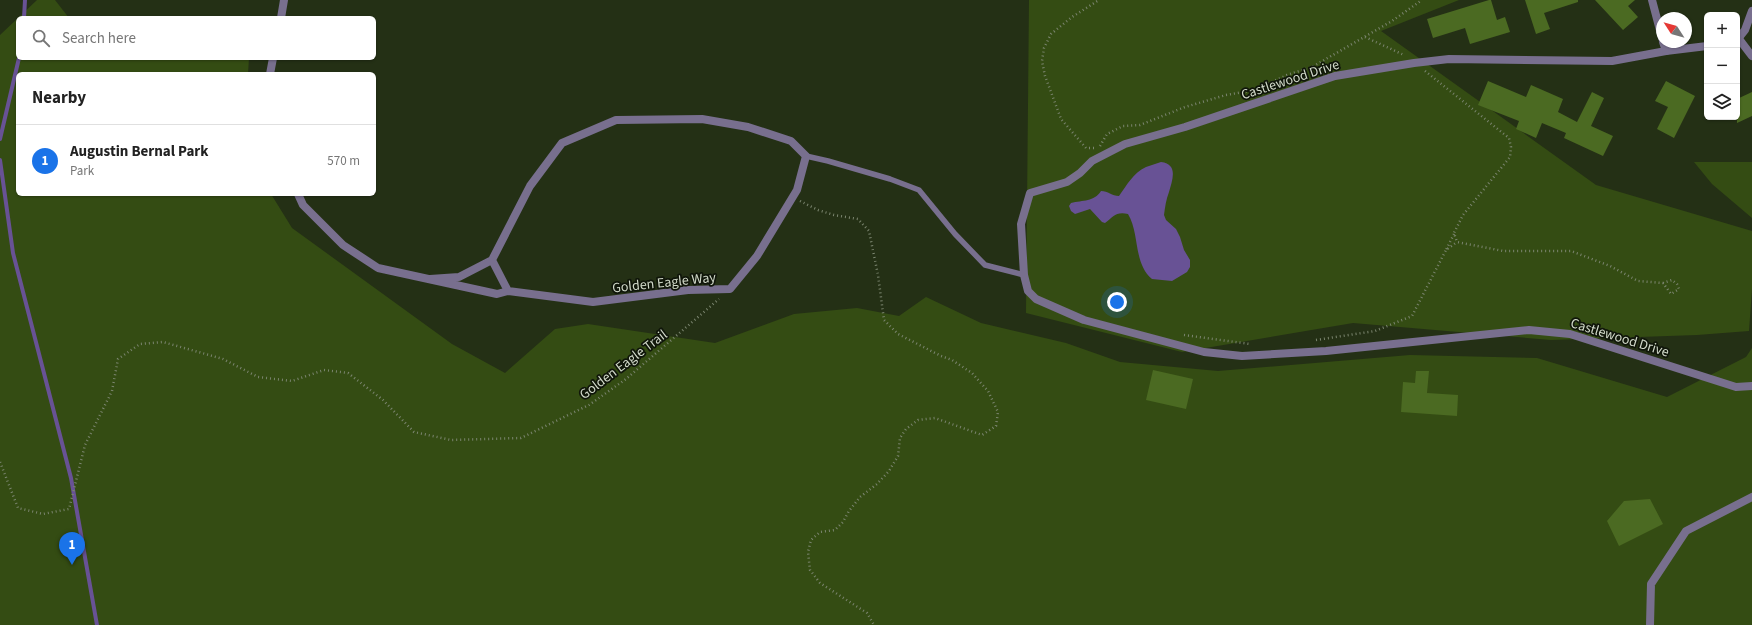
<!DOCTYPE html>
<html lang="en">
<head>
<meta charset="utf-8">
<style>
  body { margin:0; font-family:"Source Sans 3",sans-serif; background:#f2f2f2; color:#222 }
  .controls { position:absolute; right:12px; top:12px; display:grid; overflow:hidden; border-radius:6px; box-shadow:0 1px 3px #0004 }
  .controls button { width:36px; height:36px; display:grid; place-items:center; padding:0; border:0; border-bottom:1px solid #e0e0e0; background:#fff; color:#222; font:20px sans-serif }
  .compass { position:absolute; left:1656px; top:12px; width:36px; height:36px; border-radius:50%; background:#fff; box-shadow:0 1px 3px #0004; rotate:306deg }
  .you { position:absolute; left:1117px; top:302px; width:14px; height:14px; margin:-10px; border:3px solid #fff; border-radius:50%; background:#1a73e8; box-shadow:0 0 0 6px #1a73e833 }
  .badge { display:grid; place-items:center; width:26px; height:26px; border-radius:50%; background:#1a73e8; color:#fff; font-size:13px; font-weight:700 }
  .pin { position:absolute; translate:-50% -33px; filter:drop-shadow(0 1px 2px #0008) }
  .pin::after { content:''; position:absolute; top:21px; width:14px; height:12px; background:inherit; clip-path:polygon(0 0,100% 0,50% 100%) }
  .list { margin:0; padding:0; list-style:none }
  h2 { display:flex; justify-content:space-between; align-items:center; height:52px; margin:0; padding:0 16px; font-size:17px }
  h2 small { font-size:13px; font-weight:400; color:#767676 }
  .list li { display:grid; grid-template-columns:26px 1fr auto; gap:12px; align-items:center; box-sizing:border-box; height:72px; padding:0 16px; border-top:1px solid #e0e0e0 }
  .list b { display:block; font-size:15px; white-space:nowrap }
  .list p { margin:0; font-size:13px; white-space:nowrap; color:#767676 }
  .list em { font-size:13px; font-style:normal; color:#767676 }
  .icon { flex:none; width:22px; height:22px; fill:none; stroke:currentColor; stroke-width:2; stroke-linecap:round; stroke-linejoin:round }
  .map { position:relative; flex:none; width:1752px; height:625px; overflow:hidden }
  .search { position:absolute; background:#fff; box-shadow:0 1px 3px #0004; left:16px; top:16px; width:360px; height:44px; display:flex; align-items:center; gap:10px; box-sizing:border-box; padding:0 14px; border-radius:6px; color:#767676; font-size:15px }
  .panel { position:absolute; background:#fff; box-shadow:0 1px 3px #0004; left:16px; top:72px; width:360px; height:124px; border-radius:6px }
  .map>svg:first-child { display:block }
  .green { fill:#344c13 }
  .water { fill:#685295 }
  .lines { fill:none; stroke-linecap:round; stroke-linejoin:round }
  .stream { stroke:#685295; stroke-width:4 }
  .building { fill:#4b6a22 }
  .path { stroke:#7b856f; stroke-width:2.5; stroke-dasharray:1 3; stroke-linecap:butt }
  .service { stroke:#786f8e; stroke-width:5.5 }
  .minor { stroke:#786f8e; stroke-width:8 }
  .tertiary { stroke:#786f8e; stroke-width:8 }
  .labels { text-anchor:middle; stroke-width:3.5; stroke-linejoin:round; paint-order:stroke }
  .street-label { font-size:14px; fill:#d1d9c9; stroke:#10160a }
</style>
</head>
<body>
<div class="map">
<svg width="1752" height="625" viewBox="0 0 1752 625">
  <rect width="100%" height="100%" fill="#243015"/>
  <path class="green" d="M37,0H55L69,18H18Z
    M1029,0H1459L1381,31L1596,185L1752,231V289L1749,331L1697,335L1551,340L1353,323L1182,352L1026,313Z
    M18,18V58H249L248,74H18V194H271L292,228L452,344L505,373L555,329L588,324L715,343L794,314L857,308L899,316L926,297L981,323L1066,343L1120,362L1218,371L1410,355L1537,358L1667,397L1746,357L1752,348V625H0V35Z
    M1694,162H1752V218L1712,184Z"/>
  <path class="water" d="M1161,162C1179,164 1172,181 1169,192C1166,200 1165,207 1164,215L1166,220L1176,229L1180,237L1184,250L1190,260V267L1187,272L1172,281L1152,279C1133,263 1140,234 1128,214C1116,211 1113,217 1105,223L1102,222L1090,209L1075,214L1071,211L1069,206L1071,203C1083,200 1094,202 1101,191C1108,191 1112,196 1119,196C1127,185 1133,173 1146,167C1151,165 1156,164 1161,162Z"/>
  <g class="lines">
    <path class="stream" d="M24,18L25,0
      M0,139L19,58
      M0,160L13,253L71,478L97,625"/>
  </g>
  <path class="building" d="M1489,0H1491L1497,20L1505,17L1510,32L1470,44L1465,28L1433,38L1427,19Z
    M1525,0H1578V2L1544,13L1550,29L1536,34Z
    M1595,0H1635L1628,6L1638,17L1623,30Z
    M1488,81L1526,97L1531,85L1563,99L1558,112L1577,122L1592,92L1604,98L1591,126L1613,136L1603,156L1564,138L1566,133L1542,123L1536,138L1516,129L1519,121L1478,105Z
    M1666,81L1695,96L1674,138L1657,129L1668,107L1655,101Z
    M1752,92V116L1737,123V99Z
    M1153,370L1193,379L1186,409L1146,400Z
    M1416,371H1429L1427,393L1458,395L1457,416L1401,412L1403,382L1415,383Z
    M1650,499L1663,524L1619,546L1607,521L1624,501Z"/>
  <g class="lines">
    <path class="path" d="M1365,37L1404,55
      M1425,71L1509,138L1511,147L1510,157L1463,215L1454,233L1457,242L1503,251H1571L1610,266L1638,281L1663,283L1671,294L1679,289L1677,284L1672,280L1663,283
      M1100,146L1107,134L1123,126L1140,125L1185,107L1226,95L1255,90L1287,75L1312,67L1392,21L1422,0
      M1094,148H1086L1061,119L1045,76L1042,61L1044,48L1051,34L1072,17L1099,0
      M800,201L818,210L834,215L858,219L869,231L878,275L884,320L898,334L941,356L952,360L972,373L988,391L998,412L996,426L982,435L935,418L918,420L906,429L900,438L898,456L889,471L877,484L860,497L849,511L843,522L835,530L820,532L811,540L808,552L810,570L820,583L867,613L874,625
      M1454,234L1446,250L1457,242
      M1184,335L1250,344
      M1316,340L1375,331L1412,316L1446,250
      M0,462L18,508L43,514L69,509L85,445L112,391L118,359L140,344L163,342L223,359L258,377L292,381L324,370L348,373L383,400L414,432L451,440L521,438L589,405L626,379L719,299"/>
    <path class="service" d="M806,156L828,161L890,179L919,190L955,234L985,265L1024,275"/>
    <path class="minor" d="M1652,0L1662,38
      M281,18L284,0
      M1739,39L1752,56
      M1663,42L1666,51L1612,61L1449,59L1414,63L1335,76L1185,127L1125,144L1092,161L1080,173L1067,182L1030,193L1021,224L1024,275L1028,291L1036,299L1084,320L1204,352L1242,356L1326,351L1529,330L1570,334L1736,387L1752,386
      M270,74L273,58
      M298,194L303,205L343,245L378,268L497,294L508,291
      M430,279L459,277L492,260L530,186L562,143L616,120L702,119L748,127L791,141L806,156L797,190L757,256L730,289L688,290L593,302L508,291L492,260
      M1650,625L1651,584L1686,531L1752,497"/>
    <path class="tertiary" d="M1737,40L1745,30L1752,11
      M1666,51L1707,46"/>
  </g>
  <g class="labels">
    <g class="street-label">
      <text transform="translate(1290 79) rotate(-18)" y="5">Castlewood Drive</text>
      <text transform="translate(664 282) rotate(-6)" y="5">Golden Eagle Way</text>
      <text transform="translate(1620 337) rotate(17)" y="5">Castlewood Drive</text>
      <text transform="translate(623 364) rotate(-37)" y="5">Golden Eagle Trail</text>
    </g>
  </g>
</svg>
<div class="controls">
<button>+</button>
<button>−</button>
<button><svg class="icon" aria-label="layers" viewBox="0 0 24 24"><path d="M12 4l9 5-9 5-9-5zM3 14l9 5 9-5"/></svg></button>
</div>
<svg class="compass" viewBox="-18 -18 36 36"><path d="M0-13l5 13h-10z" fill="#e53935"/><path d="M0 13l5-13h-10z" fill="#767676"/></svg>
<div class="you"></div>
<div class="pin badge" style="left:72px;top:565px">1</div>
<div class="search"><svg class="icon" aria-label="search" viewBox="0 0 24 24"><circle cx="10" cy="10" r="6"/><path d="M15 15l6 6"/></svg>Search here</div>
<section class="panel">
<h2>Nearby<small></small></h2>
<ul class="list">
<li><span class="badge">1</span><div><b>Augustin Bernal Park</b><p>Park</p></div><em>570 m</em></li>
</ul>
</section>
</div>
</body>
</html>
